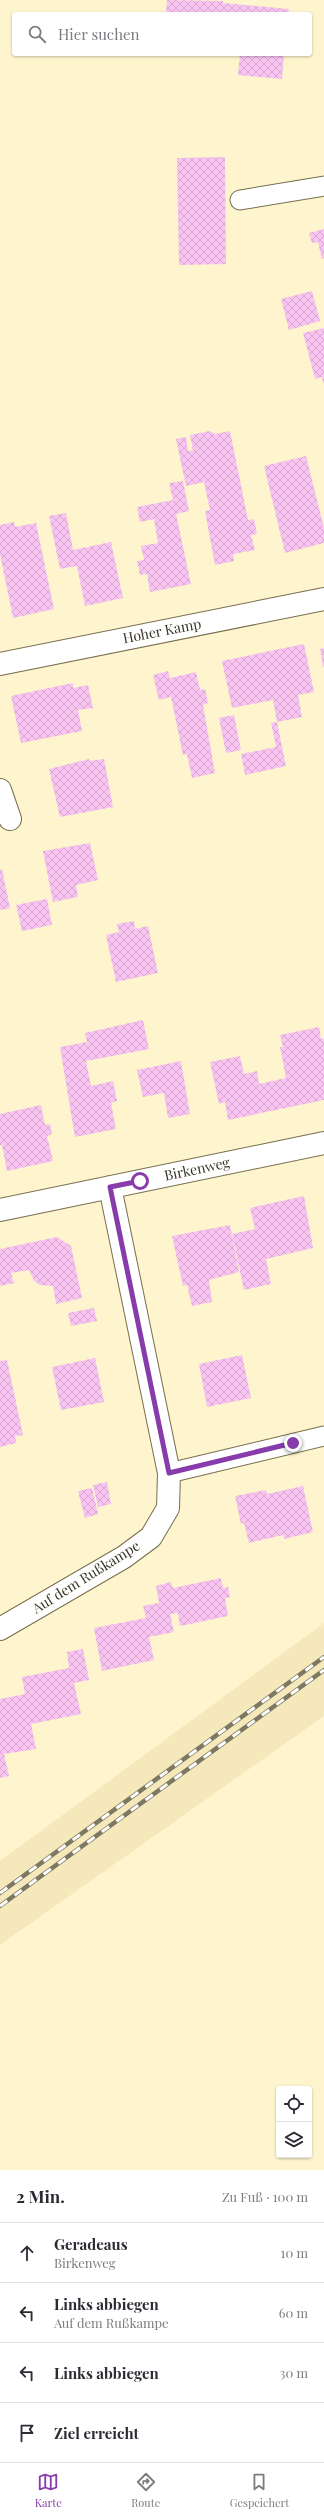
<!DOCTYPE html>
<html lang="de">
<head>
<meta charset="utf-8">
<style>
  body { margin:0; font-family:"Playfair Display",serif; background:#f2f2f3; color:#2b2b33 }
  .controls { position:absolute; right:12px; bottom:12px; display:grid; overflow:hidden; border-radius:4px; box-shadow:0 1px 3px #0004 }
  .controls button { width:36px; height:36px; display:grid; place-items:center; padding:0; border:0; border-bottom:1px solid #e1e1e2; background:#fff; color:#2b2b33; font:20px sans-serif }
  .stop { position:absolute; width:12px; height:12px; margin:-9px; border:3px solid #883bab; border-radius:50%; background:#fff }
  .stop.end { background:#883bab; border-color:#fff; box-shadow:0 1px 4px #0008 }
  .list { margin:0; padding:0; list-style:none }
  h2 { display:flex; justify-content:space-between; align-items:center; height:52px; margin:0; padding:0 16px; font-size:17px }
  h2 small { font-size:13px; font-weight:400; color:#7c7c81 }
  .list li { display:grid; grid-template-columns:26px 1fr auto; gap:12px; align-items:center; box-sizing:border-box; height:60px; padding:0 16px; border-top:1px solid #e1e1e2 }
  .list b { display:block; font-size:15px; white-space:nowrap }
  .list p { margin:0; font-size:13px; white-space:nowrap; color:#7c7c81 }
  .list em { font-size:13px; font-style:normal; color:#7c7c81 }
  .icon { flex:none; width:22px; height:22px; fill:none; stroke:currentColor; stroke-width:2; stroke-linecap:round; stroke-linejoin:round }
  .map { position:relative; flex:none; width:324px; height:2170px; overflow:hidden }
  .search { position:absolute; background:#fff; box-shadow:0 1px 3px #0004; left:12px; right:12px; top:12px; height:44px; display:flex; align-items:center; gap:10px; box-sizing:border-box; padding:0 14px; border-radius:4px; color:#7c7c81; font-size:15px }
  .sheet { height:292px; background:#fff }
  nav { display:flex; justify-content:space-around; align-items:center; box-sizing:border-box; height:56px; border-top:1px solid #e1e1e2; background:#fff; font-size:11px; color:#7c7c81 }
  nav a { display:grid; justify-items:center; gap:2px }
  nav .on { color:#883bab }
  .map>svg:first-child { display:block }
  .built { fill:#f5e8bb }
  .building { fill:url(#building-cross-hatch) }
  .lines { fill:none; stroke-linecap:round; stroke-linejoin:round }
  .service-casing { stroke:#776e4c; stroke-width:21 }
  .minor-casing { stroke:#776e4c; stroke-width:24 }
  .service { stroke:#fff; stroke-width:19 }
  .minor { stroke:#fff; stroke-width:22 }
  .rail-casing { stroke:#7e7862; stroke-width:4.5 }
  .rail { stroke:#fff; stroke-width:3; stroke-dasharray:9; stroke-linecap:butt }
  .route { stroke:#883bab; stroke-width:5 }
  .labels { text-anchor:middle; stroke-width:3.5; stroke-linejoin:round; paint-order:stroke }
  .street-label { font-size:14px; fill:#383426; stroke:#fff }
</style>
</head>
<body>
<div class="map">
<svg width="324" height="2170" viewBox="0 0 324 2170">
  <defs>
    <pattern id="building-cross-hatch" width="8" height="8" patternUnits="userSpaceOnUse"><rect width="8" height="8" fill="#f9c4f2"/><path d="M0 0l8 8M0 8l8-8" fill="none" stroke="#d6a9cf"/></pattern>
  </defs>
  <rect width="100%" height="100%" fill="#fef4ce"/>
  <path class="built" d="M324,1623V1716L0,1945V1861Z"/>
  <path class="building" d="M167,0L223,1V3L289,9L288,14H166Z
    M240,54H284L282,79L238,75Z
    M225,157L226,264L179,265L177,158Z
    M324,229V258L322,259L318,242L312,243L309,233Z
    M312,291L320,321L289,330L281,299Z
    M324,328V383H323L322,377L315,379L303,333Z
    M210,431L215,434L230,431L248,520L254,519L257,534L251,535L255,550L233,554L234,561L215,565L205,511L210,510L204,482L186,486L176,439L186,437L188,451L193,450L190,435Z
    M306,456L324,528V543L285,553L264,466Z
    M183,481L189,511L176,514L191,584L150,592L147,574L140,575L137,561L144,560L141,546L158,543L154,519L140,522L137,507L173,500L169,483Z
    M66,513L73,550L111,542L123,598L85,606L77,566L60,569L49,516Z
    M14,522L15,527L36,523L54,609L13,618L0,554V525Z
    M304,644L314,692L298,695L302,717L277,722L286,766L245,775L241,754L276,747L271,723L277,722L273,700L232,708L222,661Z
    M324,648V667H323L320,649Z
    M168,671L170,678L196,672L200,690L205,689L208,703L203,705L215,773L192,778L187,754L183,755L171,697L159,700L153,675Z
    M73,683V688L88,685L93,708L78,710L82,731L21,743L11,696Z
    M234,715L241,750L226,753L219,718Z
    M89,759V761L104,759L113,807L60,817L49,769Z
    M90,843L98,880L76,885L78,897L53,902L43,851Z
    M2,869L10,908L0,910V870Z
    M47,899L52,925L22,931L16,905Z
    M134,921L135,929L148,926L158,973L116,982L106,935L119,932L117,924Z
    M143,1020L149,1049L86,1061L91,1086L113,1081L117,1101L111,1103L116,1129L75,1137L60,1047L87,1042L85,1033Z
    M319,1027L321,1039L323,1038L324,1041V1100L228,1120L225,1102L219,1104L210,1062L240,1056L244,1074L257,1071L259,1084L286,1078L280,1047H283L280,1035Z
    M181,1061L190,1114L168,1118L164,1093L143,1097L137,1070Z
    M41,1105L45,1125L50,1124L52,1134L47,1136L53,1161L7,1171L2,1145H0V1114Z
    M304,1196L313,1248L266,1259L271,1284L244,1290L232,1234L255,1229L250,1208Z
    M230,1225L239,1272L209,1280L212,1302L192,1306L187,1285L183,1286L172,1236Z
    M57,1237L71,1246L82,1298L56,1304L53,1286L40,1285L34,1281L29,1270L11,1273L14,1283L0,1286V1249Z
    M94,1308L97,1321L71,1326L68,1313Z
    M242,1355L251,1398L207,1407L199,1364Z
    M95,1358L104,1402L61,1410L52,1367Z
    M7,1360L23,1435L15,1436L16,1443L0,1447V1361Z
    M107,1482L111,1504L98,1507L93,1485Z
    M303,1486L313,1532L284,1539L283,1535L249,1543L244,1523L241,1524L235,1496L266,1490L267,1494Z
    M92,1488L98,1514L85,1518L78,1491Z
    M221,1578L223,1588L228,1587L230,1597L225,1598L228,1616L180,1626L178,1613L170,1614L174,1632L149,1637L154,1660L102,1671L94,1628L146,1618L143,1606L159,1603L156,1586L171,1582L173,1588Z
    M83,1649L89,1680L74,1683L81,1714L31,1724L36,1749L4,1754L9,1776L0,1778V1699L25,1694L22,1677L69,1668L67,1652Z"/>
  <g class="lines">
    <defs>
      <path id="service" d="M240,200L324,186
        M169,1473L324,1436"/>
      <path id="minor" d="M0,664L324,599
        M0,790L10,819
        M0,1210L324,1143
        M0,1629L124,1557L151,1537L168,1508L169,1473L110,1187"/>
    </defs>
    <use href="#service" class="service-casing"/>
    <use href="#minor" class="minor-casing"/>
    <use href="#service" class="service"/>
    <use href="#minor" class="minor"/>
    <defs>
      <path id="rail" d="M0,1893L324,1657
        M0,1906L324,1670"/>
    </defs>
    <use href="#rail" class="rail-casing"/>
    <use href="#rail" class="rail"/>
  </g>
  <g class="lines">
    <path class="route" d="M140,1181L110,1187L169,1473L293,1443"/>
  </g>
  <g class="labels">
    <g class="street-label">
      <text transform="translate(162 631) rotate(-11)" y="5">Hoher Kamp</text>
      <text transform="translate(197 1169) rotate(-12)" y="5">Birkenweg</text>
      <text transform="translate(86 1577) rotate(-32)" y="5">Auf dem Rußkampe</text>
    </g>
  </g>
</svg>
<div class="controls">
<button><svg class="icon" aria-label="locate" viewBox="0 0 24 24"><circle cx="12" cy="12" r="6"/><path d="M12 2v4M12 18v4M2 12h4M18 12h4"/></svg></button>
<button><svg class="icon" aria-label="layers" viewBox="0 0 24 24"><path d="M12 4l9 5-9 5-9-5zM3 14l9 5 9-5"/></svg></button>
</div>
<div class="stop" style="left:140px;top:1181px"></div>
<div class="stop end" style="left:293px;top:1443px"></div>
<div class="search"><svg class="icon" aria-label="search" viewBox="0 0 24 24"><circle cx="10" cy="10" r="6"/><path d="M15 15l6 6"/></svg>Hier suchen</div>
</div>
<section class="sheet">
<h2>2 Min.<small>Zu Fuß · 100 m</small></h2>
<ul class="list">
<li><svg class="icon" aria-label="ahead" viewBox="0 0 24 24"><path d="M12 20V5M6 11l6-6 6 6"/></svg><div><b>Geradeaus</b><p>Birkenweg</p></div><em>10 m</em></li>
<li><svg class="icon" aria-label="left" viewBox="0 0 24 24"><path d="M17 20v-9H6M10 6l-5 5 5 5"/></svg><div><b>Links abbiegen</b><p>Auf dem Rußkampe</p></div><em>60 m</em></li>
<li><svg class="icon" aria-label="left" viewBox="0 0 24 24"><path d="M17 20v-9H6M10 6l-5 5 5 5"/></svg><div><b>Links abbiegen</b></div><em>30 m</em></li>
<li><svg class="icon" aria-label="arrive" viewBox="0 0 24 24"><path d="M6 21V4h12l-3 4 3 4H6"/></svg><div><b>Ziel erreicht</b></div></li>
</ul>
</section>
<nav>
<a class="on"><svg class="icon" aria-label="map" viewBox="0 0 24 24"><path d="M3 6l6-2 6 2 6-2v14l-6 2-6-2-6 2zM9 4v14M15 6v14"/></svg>Karte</a>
<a><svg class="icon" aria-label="directions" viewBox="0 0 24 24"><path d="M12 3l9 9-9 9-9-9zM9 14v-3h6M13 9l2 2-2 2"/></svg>Route</a>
<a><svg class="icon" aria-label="saved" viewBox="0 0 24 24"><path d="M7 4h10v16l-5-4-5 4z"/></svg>Gespeichert</a>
</nav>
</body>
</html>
